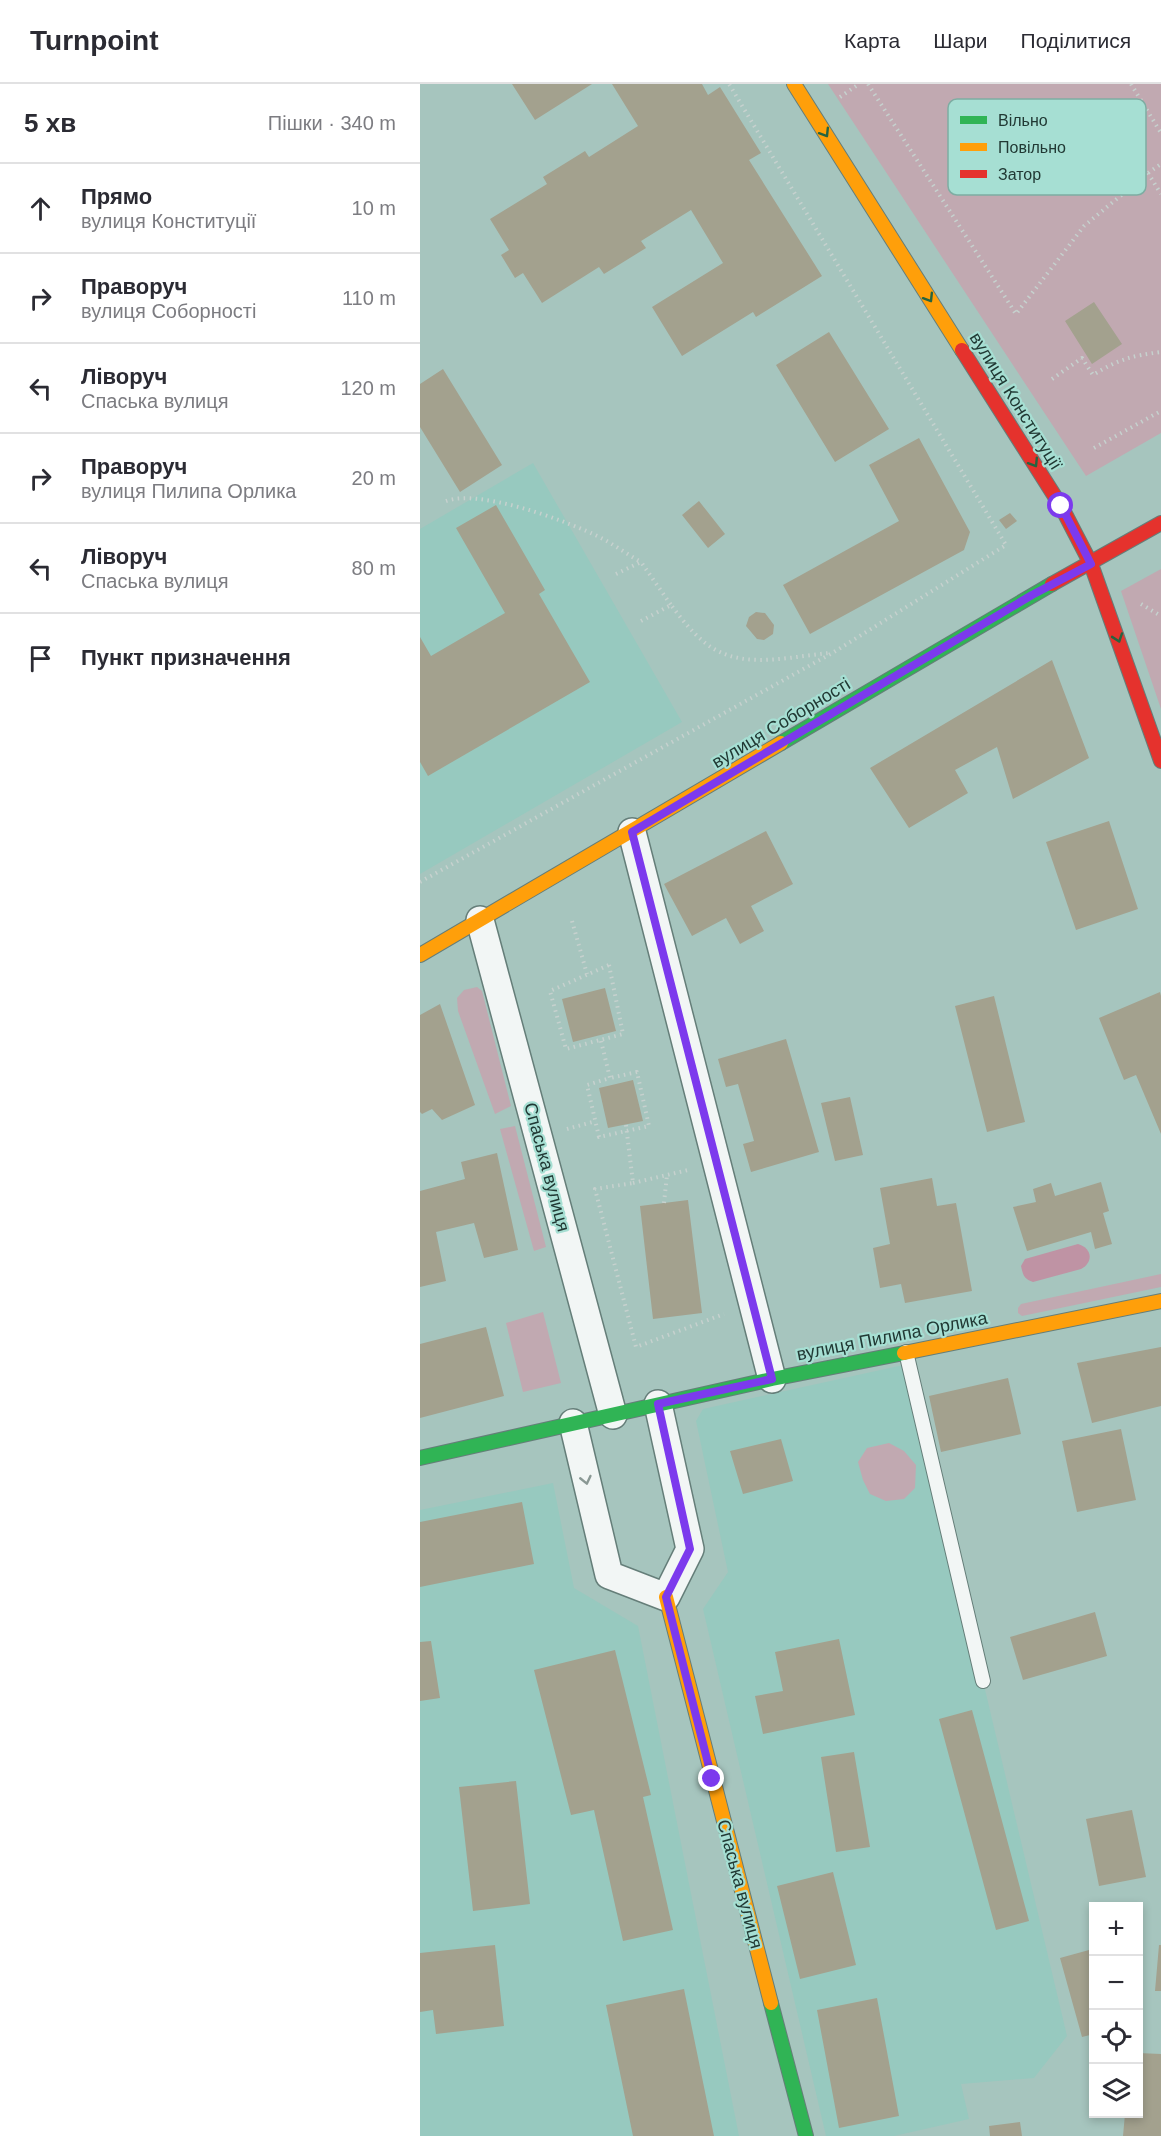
<!DOCTYPE html>
<html lang="uk">
<head>
<meta charset="utf-8">
<style>
  body { margin:0; font-family:Arial,sans-serif; background:#f2f2f3; color:#2b2b33 }
  .controls { position:absolute; right:18px; bottom:18px; display:grid; overflow:hidden; border-radius:0px; box-shadow:0 3px 9px #0003 }
  .controls button { width:54px; height:54px; display:grid; place-items:center; padding:0; border:0; border-bottom:2px solid #e1e1e2; background:#fff; color:#2b2b33; font:30px sans-serif }
  .stop { position:absolute; width:18px; height:18px; margin:-14px; border:4px solid #7c3aed; border-radius:50%; background:#fff }
  .stop.end { background:#7c3aed; border-color:#fff; box-shadow:0 2px 6px #0008 }
  .list { margin:0; padding:0; list-style:none }
  h2 { display:flex; justify-content:space-between; align-items:center; height:78px; margin:0; padding:0 24px; font-size:26px }
  h2 small { font-size:20px; font-weight:400; color:#7c7c81 }
  .list li { display:grid; grid-template-columns:39px 1fr auto; gap:18px; align-items:center; box-sizing:border-box; height:90px; padding:0 24px; border-top:2px solid #e1e1e2 }
  .list b { display:block; font-size:22px; white-space:nowrap }
  .list p { margin:0; font-size:20px; white-space:nowrap; color:#7c7c81 }
  .list em { font-size:20px; font-style:normal; color:#7c7c81 }
  .icon { flex:none; width:33px; height:33px; fill:none; stroke:currentColor; stroke-width:2; stroke-linecap:round; stroke-linejoin:round }
  .map { position:relative; flex:none; width:741px; height:2052px; overflow:hidden }
  header { display:flex; align-items:center; gap:36px; box-sizing:border-box; height:84px; padding:0 30px; background:#fff; border-bottom:2px solid #e1e1e2 }
  header strong { font-size:28px }
  nav { display:flex; gap:33px; margin-inline-start:auto; font-size:21px }
  main { display:flex }
  aside { flex:1; background:#fff }
  .map>svg:first-child { display:block }
  .built { fill:#97c9bf }
  .green { fill:#c1a9b1 }
  .forest { fill:#bf93a4 }
  .building { fill:#a3a18e }
  .lines { fill:none; stroke-linecap:round; stroke-linejoin:round }
  .lane-casing { stroke:#657e79; stroke-width:16 }
  .street-casing { stroke:#657e79; stroke-width:30 }
  .fast-casing { stroke:#657e79; stroke-width:16 }
  .slow-casing { stroke:#657e79; stroke-width:16 }
  .jam-casing { stroke:#657e79; stroke-width:16 }
  .path { stroke:#c6d1ce; stroke-width:4; stroke-dasharray:1.5 4.5; stroke-linecap:butt }
  .lane { stroke:#f2f6f5; stroke-width:14 }
  .street { stroke:#f2f6f5; stroke-width:27 }
  .fast { stroke:#30b455; stroke-width:14 }
  .slow { stroke:#ff9f0a; stroke-width:14 }
  .jam { stroke:#e5322d; stroke-width:14 }
  .oneway { stroke:#266440 }
  .oneway2 { stroke:#8a9894 }
  .route { stroke:#7c3aed; stroke-width:8 }
  .labels { text-anchor:middle; stroke-width:4.5; stroke-linejoin:round; paint-order:stroke }
  .street-label { font-size:18px; fill:#213934; stroke:#a6dfd3 }
  .key { fill:#a6dfd3; stroke:#7eada3; stroke-width:1.5 }
  .key-label { font-size:16px; fill:#213934 }
</style>
</head>
<body>
<header>
<strong>Turnpoint</strong>
<nav><a>Карта</a><a>Шари</a><a>Поділитися</a></nav>
</header>
<main>
<aside>
<h2>5 хв<small>Пішки · 340 m</small></h2>
<ul class="list">
<li><svg class="icon" aria-label="ahead" viewBox="0 0 24 24"><path d="M12 20V5M6 11l6-6 6 6"/></svg><div><b>Прямо</b><p>вулиця Конституції</p></div><em>10 m</em></li>
<li><svg class="icon" aria-label="right" viewBox="0 0 24 24"><path d="M7 20v-9h11M14 6l5 5-5 5"/></svg><div><b>Праворуч</b><p>вулиця Соборності</p></div><em>110 m</em></li>
<li><svg class="icon" aria-label="left" viewBox="0 0 24 24"><path d="M17 20v-9H6M10 6l-5 5 5 5"/></svg><div><b>Ліворуч</b><p>Спаська вулиця</p></div><em>120 m</em></li>
<li><svg class="icon" aria-label="right" viewBox="0 0 24 24"><path d="M7 20v-9h11M14 6l5 5-5 5"/></svg><div><b>Праворуч</b><p>вулиця Пилипа Орлика</p></div><em>20 m</em></li>
<li><svg class="icon" aria-label="left" viewBox="0 0 24 24"><path d="M17 20v-9H6M10 6l-5 5 5 5"/></svg><div><b>Ліворуч</b><p>Спаська вулиця</p></div><em>80 m</em></li>
<li><svg class="icon" aria-label="arrive" viewBox="0 0 24 24"><path d="M6 21V4h12l-3 4 3 4H6"/></svg><div><b>Пункт призначення</b></div></li>
</ul>
</aside>
<div class="map">
<svg width="741" height="2052" viewBox="0 0 741 2052">
  <rect width="100%" height="100%" fill="#a6c5be"/>
  <path class="built" d="M113,379L262,638L0,790V445Z
    M488,1280L647,1952L614,1994L541,2000L549,2035L474,2052H406L283,1525L308,1488L276,1337L283,1325Z
    M133,1399L154,1504L218,1542L319,2052H0V1426Z"/>
  <path class="green" d="M408,0H741V349L666,392Z
    M741,485V625L701,507Z
    M57,903L62,907L91,1022L75,1030L38,927L37,914L44,906Z
    M95,1042L126,1163L114,1167L80,1045Z
    M741,1190V1203L602,1232L598,1229V1224L601,1220Z
    M123,1228L141,1299L103,1308L86,1239Z
    M469,1359L484,1367L496,1381L495,1404L484,1415L466,1417L450,1410L443,1396L438,1378L447,1364Z"/>
  <path class="forest" d="M658,1160C672,1164 674,1178 661,1185L613,1198C604,1195 603,1191 601,1182L605,1175Z"/>
  <path class="building" d="M92,0H172L115,36Z
    M192,0H282L288,11L300,3L341,69L329,76L402,192L336,233L333,228L262,272L232,223L303,179L271,126L221,157L226,164L184,190L179,183L122,219L103,189L95,194L81,171L89,166L70,135L127,100L123,93L165,67L169,73L218,42Z
    M674,218L702,260L672,280L645,237Z
    M409,248L469,345L415,378L356,281Z
    M23,285L82,381L40,408L0,343V300Z
    M499,354L550,448L544,466L390,550L363,501L479,437L449,381Z
    M279,417L305,450L288,464L262,431Z
    M76,421L125,506L119,510L170,598L8,692L0,678V553L11,572L85,529L36,444Z
    M590,429L597,437L586,445L579,436Z
    M336,528L345,529L354,541L353,550L344,556L337,555L326,542L329,533Z
    M632,576L669,674L593,715L577,663L535,686L548,709L489,744L450,684Z
    M689,737L718,825L656,846L626,758Z
    M346,747L373,800L331,822L344,847L320,860L306,834L272,852L244,800Z
    M185,904L196,947L153,958L142,915Z
    M740,908L741,912V1050L716,991L704,996L679,934Z
    M574,912L605,1038L567,1048L535,922Z
    M20,920L55,1021L22,1036L12,1025L2,1030L0,1028V931Z
    M366,955L399,1068L331,1088L323,1060L334,1057L318,1000L306,1003L298,975Z
    M213,996L223,1037L188,1044L179,1004Z
    M430,1013L443,1071L415,1077L401,1019Z
    M77,1069L98,1166L64,1174L54,1139L16,1148L26,1197L0,1203V1107L45,1095L41,1078Z
    M512,1094L517,1122L536,1119L552,1207L485,1219L481,1200L460,1204L453,1164L470,1160L460,1104Z
    M681,1098L689,1127L683,1129L692,1160L675,1165L671,1148L607,1167L593,1123L616,1118L613,1105L631,1099L635,1112Z
    M268,1116L282,1229L233,1235L220,1122Z
    M66,1243L84,1312L0,1334V1260Z
    M741,1263V1322L672,1339L657,1279Z
    M588,1294L601,1350L521,1368L509,1312Z
    M701,1345L716,1416L657,1428L642,1357Z
    M361,1355L373,1397L323,1410L310,1367Z
    M102,1418L114,1480L0,1503V1438Z
    M675,1528L687,1572L603,1596L590,1553Z
    M419,1555L435,1631L343,1650L335,1612L363,1607L355,1568Z
    M11,1557L20,1614L0,1617V1558Z
    M195,1566L231,1711L223,1713L253,1846L203,1857L174,1726L151,1731L114,1586Z
    M552,1626L609,1837L576,1846L519,1635Z
    M434,1668L450,1763L416,1768L401,1673Z
    M96,1697L110,1820L53,1827L39,1703Z
    M712,1726L726,1793L679,1802L666,1735Z
    M413,1788L436,1881L380,1895L357,1802Z
    M75,1861L84,1942L16,1950L13,1926L0,1928V1869Z
    M739,1861H741V1907H735Z
    M669,1866L674,1882V1950L662,1953L640,1874Z
    M264,1905L294,2052H213L186,1921Z
    M457,1914L479,2032L419,2044L397,1926Z
    M718,1969L741,1970V2052H703L705,2030H718Z
    M600,2038L602,2052H570L569,2042Z"/>
  <g class="lines">
    <defs>
      <path id="lane" d="M486,1268L563,1597"/>
      <path id="street" d="M212,748L352,1295
        M60,836L193,1331
        M153,1339L189,1491L246,1513L270,1465L238,1320"/>
      <path id="fast" d="M361,659L632,500
        M0,1374L352,1295L484,1269
        M351,1919L386,2052"/>
      <path id="slow" d="M374,0L542,266
        M0,871L361,659
        M484,1269L741,1217
        M246,1513L351,1919"/>
      <path id="jam" d="M542,266L641,422L671,480L741,677
        M632,500L741,439"/>
    </defs>
    <use href="#lane" class="lane-casing"/>
    <use href="#street" class="street-casing"/>
    <use href="#fast" class="fast-casing"/>
    <use href="#slow" class="slow-casing"/>
    <use href="#jam" class="jam-casing"/>
    <path class="path" d="M448,0L596,230L664,142L728,89L741,80
      M711,0L741,49
      M420,13L439,0
      M728,89L741,110
      M632,295L662,274L673,291C699,275 711,272 741,268
      M674,364L741,327
      M26,417C59,405 141,435 173,450C189,457 205,469 221,478
      M196,490L221,478L251,521
      M721,520L741,532
      M221,537L251,521C263,537 277,555 294,565C328,585 373,572 410,569
      M0,798L414,568L586,461L309,0
      M152,837L167,890
      M189,881L203,950L146,965L130,907Z
      M181,957L190,994L167,1001L179,1053L229,1042L217,988L190,994
      M206,1041L213,1099L175,1105L216,1263L304,1230
      M147,1045L176,1037
      M213,1099L268,1086
      M244,1119L247,1091"/>
    <use href="#lane" class="lane"/>
    <use href="#street" class="street"/>
    <use href="#fast" class="fast"/>
    <use href="#slow" class="slow"/>
    <use href="#jam" class="jam"/>
  </g>
  <defs><path id="oneway-chevron" d="M-2-3.5L2.5 0L-2 3.5" fill="none" stroke-width="1.6" stroke-linecap="round" stroke-linejoin="round" transform="scale(1.5)"/></defs>
  <g class="oneway">
    <use href="#oneway-chevron" transform="translate(405 49) rotate(58)"/>
    <use href="#oneway-chevron" transform="translate(509 214) rotate(58)"/>
    <use href="#oneway-chevron" transform="translate(614 379) rotate(58)"/>
    <use href="#oneway-chevron" transform="translate(698 554) rotate(71)"/>
  </g>
  <use class="oneway2" href="#oneway-chevron" transform="translate(166 1396) rotate(77)"/>
  <g class="lines">
    <path class="route" d="M292,1695L246,1513L270,1465L238,1320L352,1295L212,748L612,511L671,480L641,422"/>
  </g>
  <g class="labels">
    <g class="street-label">
      <text transform="translate(596 317) rotate(58)" y="6">вулиця Конституції</text>
      <text transform="translate(361 639) rotate(-31)" y="6">вулиця Соборності</text>
      <text transform="translate(127 1083) rotate(75)" y="6">Спаська вулиця</text>
      <text transform="translate(472 1252) rotate(-11)" y="6">вулиця Пилипа Орлика</text>
      <text transform="translate(320 1800) rotate(75)" y="6">Спаська вулиця</text>
    </g>
  </g>
  <rect x="528" y="15" width="198" height="96" rx="9" class="key"/>
  <rect x="540" y="32" width="27" height="8" fill="#30b455"/>
  <rect x="540" y="59" width="27" height="8" fill="#ff9f0a"/>
  <rect x="540" y="86" width="27" height="8" fill="#e5322d"/>
  <g class="key-label">
    <text x="578" y="42">Вільно</text>
    <text x="578" y="69">Повільно</text>
    <text x="578" y="96">Затор</text>
  </g>
</svg>
<div class="controls">
<button>+</button>
<button>−</button>
<button><svg class="icon" aria-label="locate" viewBox="0 0 24 24"><circle cx="12" cy="12" r="6"/><path d="M12 2v4M12 18v4M2 12h4M18 12h4"/></svg></button>
<button><svg class="icon" aria-label="layers" viewBox="0 0 24 24"><path d="M12 4l9 5-9 5-9-5zM3 14l9 5 9-5"/></svg></button>
</div>
<div class="stop" style="left:641px;top:422px"></div>
<div class="stop end" style="left:292px;top:1695px"></div>
</div>
</main>
</body>
</html>
